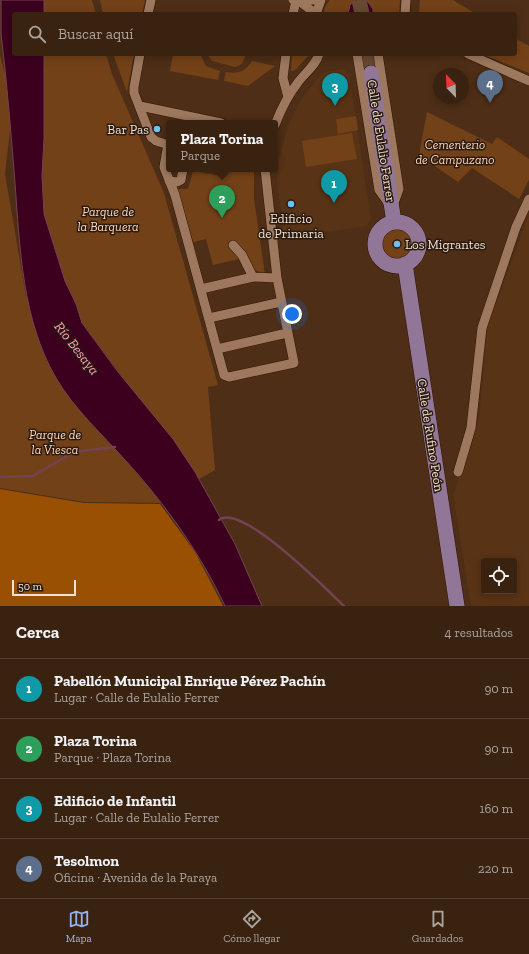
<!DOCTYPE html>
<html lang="es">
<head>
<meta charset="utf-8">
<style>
  body { margin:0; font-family:"Zilla Slab",serif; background:#412a19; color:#f1f3f6 }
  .controls { position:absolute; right:12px; bottom:12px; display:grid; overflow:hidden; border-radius:4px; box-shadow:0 2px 10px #0003 }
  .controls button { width:36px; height:36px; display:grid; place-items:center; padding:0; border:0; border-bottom:1px solid #543f30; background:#3a2210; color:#f1f3f6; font:20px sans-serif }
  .compass { position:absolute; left:433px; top:68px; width:36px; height:36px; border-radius:50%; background:#3a2210; box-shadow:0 2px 10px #0003; rotate:337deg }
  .scale { position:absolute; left:12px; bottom:10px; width:64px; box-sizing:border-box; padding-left:4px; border:2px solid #f4dfd1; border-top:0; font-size:11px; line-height:14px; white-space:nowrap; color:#f4dfd1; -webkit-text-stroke:3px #2a1b10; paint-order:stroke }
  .you { position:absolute; left:292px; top:314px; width:14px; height:14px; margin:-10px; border:3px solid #fff; border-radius:50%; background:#1a73e8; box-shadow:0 0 0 6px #1a73e833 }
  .badge { display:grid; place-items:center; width:26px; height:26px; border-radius:50%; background:#95b2f1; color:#fff; font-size:13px; font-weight:700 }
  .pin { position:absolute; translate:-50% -33px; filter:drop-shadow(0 1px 2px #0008) }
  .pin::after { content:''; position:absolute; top:21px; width:14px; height:12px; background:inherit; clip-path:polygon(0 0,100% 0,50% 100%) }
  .popup { position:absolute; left:166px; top:120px; width:112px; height:52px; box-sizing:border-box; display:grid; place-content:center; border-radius:4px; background:#3a2210; filter:drop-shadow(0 1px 3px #0005); font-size:13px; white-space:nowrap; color:#aba49f }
  .popup b { font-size:15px; color:#f1f3f6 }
  .popup::after { content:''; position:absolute; left:50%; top:100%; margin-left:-8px; border:8px solid transparent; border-top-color:#3a2210 }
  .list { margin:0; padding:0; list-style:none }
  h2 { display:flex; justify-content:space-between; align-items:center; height:52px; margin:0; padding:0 16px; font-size:17px }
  h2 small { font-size:13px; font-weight:400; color:#aba49f }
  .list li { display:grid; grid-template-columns:26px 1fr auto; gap:12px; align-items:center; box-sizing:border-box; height:60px; padding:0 16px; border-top:1px solid #543f30 }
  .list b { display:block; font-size:15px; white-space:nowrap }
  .list p { margin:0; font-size:13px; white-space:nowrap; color:#aba49f }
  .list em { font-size:13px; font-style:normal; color:#aba49f }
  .icon { flex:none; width:22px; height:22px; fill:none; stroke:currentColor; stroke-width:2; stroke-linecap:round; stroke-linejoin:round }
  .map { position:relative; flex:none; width:529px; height:606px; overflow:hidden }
  .search { position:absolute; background:#3a2210; box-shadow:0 2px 10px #0003; left:12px; right:12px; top:12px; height:44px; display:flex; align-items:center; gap:10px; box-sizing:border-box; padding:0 14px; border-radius:4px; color:#aba49f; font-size:15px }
  .sheet { height:292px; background:#3a2210 }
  nav { display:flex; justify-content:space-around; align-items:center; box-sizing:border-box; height:56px; border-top:1px solid #543f30; background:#3a2210; font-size:11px; color:#aba49f }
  nav a { display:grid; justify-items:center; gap:2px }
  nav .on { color:#95b2f1 }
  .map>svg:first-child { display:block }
  .built { fill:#593315; fill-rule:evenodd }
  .green { fill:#734118 }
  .forest { fill:#995002 }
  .water { fill:#3c001e; stroke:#734354 }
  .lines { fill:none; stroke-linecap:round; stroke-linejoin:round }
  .stream { stroke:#734354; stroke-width:2.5 }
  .primary-tunnel { stroke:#674932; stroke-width:15; stroke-dasharray:15 8; stroke-linecap:butt }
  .minor-casing { stroke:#331500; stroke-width:10 }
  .primary-casing { stroke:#331500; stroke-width:16 }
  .minor { stroke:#9d785e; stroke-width:9 }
  .primary { stroke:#927698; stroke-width:15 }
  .poi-dot { fill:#6ec2f3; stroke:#2a1b10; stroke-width:1.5 }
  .labels { text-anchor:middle; stroke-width:3; stroke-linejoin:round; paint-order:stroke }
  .poi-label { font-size:13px; fill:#f4dfd1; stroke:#2a1b10; text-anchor:end }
  .street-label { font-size:13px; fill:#f4dfd1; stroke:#2a1b10 }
  .park-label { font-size:13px; font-style:italic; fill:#ffd4b7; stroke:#2a1b10 }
  .water-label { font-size:14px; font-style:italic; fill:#fe9dc1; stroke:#2a1b10 }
</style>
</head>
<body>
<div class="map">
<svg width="529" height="606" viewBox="0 0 529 606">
  <rect width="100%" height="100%" fill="#4e2e16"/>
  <path class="built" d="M343,69L349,74L371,219L367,226L284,238L277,178L279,159L288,126L300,101L322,73Z
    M529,215V606H471L453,495L479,420L487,327ZM484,561H514V591H484Z"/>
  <path class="green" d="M44,0H92L96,14H44Z
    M100,0H145L142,14H103Z
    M330,0H400L399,14H323L326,5Z
    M420,0H453L476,14H419Z
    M515,38L529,46V73L482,54H515Z
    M44,54H106L112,74L164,193L218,385L208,387L215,470L199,479L82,323L76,304L65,281L44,214L42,176L44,138Z
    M113,54H134L127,92Z
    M173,54H200L206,66L220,71L218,80L170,71Z
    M207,54H246L242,64L235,67L212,61Z
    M292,54H310L295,70L291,71Z
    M0,55L13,104L5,174L26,296L50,337L172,503L84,502L0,488Z
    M252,61L275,66L248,86L224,81L226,72C238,74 245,72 252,61Z
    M427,112L492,144L497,137L529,159V180L519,199L472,168L458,182L419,155Z
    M356,116L358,130L338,134L336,119Z
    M352,133L357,159L306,167L302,141Z
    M223,169H254V199L265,274L255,270L247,257L213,265L206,239L193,242L178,189H188L193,171L221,176Z
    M382 244a15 15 0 1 1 30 0a15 15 0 1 1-30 0Z"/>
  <path class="forest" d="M0,489L84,503L160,504L195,552L223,606H0Z"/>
  <path class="water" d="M1,0H44V14H14V54H44V138L42,176L44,214L65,281L76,304L82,323L118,372L173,439L195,472L235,544L262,606H225C200,553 166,505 126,461C102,434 75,410 56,378C22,319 20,249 15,183C11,133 7,83 1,33Z
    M356,0L368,2L373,9V14H348L350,5Z"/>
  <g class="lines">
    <path class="stream" d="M0,477L33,476L74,452L115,447
      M219,520C241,502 327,590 344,606"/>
    <path class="primary-tunnel" d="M359,0L362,14
      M368,54L371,73"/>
    <defs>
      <path id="minor" d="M293,0L299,1L316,14
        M307,0H315
        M148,14L151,0
        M293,14L296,1
        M316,14L321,0
        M405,14L406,0
        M140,54L134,87V93L151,137L156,141L169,145
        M286,54L283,78L288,97
        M357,54L379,190L389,204
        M378,54L399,189L393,206
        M468,54L529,81
        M140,106L221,123
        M275,125C281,109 288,95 299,81C306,72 316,65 319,54
        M168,144L164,167L175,195L224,375L229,377L294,363L277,278L265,169
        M169,181L177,182L181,180L183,169
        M233,245L242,255L253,277
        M201,289L253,277L277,278
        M209,318L281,302
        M217,349L287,333
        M458,472L471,428L482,328L516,227L529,199"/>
      <path id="primary" d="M371,73L394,222
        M375 244a22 22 0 1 1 44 0a22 22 0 1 1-44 0Z
        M405,264L457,606"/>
    </defs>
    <use href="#minor" class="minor-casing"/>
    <use href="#primary" class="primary-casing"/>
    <use href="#minor" class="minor"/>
    <use href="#primary" class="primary"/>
  </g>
  <g class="poi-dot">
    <circle cx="157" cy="129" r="4"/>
    <circle cx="291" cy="204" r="4"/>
    <circle cx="397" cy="244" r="4"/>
  </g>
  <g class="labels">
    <g class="poi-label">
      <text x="149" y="134">Bar Pas</text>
      <text x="291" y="223" text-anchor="middle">Edificio<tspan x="291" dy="15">de Primaria</tspan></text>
      <text x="405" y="249" text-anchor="start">Los Migrantes</text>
    </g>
    <g class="street-label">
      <text transform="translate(382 141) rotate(81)" y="5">Calle de Eulalio Ferrer</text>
      <text transform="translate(431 435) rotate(81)" y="5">Calle de Rufino Peón</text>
    </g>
    <g class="park-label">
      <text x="455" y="149">Cementerio<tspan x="455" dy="15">de Campuzano</tspan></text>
      <text x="108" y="216">Parque de<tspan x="108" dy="15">la Barquera</tspan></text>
      <text x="55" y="439">Parque de<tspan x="55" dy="15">la Viesca</tspan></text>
    </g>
    <g class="water-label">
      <text transform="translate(77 348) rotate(52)" y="5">Río Besaya</text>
    </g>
  </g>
</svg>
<div class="controls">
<button><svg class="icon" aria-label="locate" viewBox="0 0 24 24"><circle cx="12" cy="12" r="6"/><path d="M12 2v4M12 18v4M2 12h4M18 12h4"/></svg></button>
</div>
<svg class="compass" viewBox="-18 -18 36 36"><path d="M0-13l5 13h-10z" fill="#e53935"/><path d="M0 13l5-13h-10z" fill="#aba49f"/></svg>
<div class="scale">50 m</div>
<div class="you"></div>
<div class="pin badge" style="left:334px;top:203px;background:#0f9aa8">1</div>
<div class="pin badge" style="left:222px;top:218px;background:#2e9e5b">2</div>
<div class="popup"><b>Plaza Torina</b>Parque</div>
<div class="pin badge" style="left:335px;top:106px;background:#0f9aa8">3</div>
<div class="pin badge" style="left:490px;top:103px;background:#5c6f8a">4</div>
<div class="search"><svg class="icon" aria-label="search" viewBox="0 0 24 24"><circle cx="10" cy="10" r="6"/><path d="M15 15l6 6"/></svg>Buscar aquí</div>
</div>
<section class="sheet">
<h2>Cerca<small>4 resultados</small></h2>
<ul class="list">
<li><span class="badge" style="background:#0f9aa8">1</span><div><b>Pabellón Municipal Enrique Pérez Pachín</b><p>Lugar · Calle de Eulalio Ferrer</p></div><em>90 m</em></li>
<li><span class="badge" style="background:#2e9e5b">2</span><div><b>Plaza Torina</b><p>Parque · Plaza Torina</p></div><em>90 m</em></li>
<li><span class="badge" style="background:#0f9aa8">3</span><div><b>Edificio de Infantil</b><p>Lugar · Calle de Eulalio Ferrer</p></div><em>160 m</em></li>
<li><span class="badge" style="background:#5c6f8a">4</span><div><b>Tesolmon</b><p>Oficina · Avenida de la Paraya</p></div><em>220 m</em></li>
</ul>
</section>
<nav>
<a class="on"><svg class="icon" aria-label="map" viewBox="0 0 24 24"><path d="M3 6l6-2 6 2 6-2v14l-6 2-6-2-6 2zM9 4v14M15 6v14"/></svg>Mapa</a>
<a><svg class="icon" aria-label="directions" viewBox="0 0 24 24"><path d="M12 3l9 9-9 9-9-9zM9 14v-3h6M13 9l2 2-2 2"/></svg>Cómo llegar</a>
<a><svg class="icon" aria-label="saved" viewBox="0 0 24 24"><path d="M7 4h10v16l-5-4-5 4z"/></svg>Guardados</a>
</nav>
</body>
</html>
